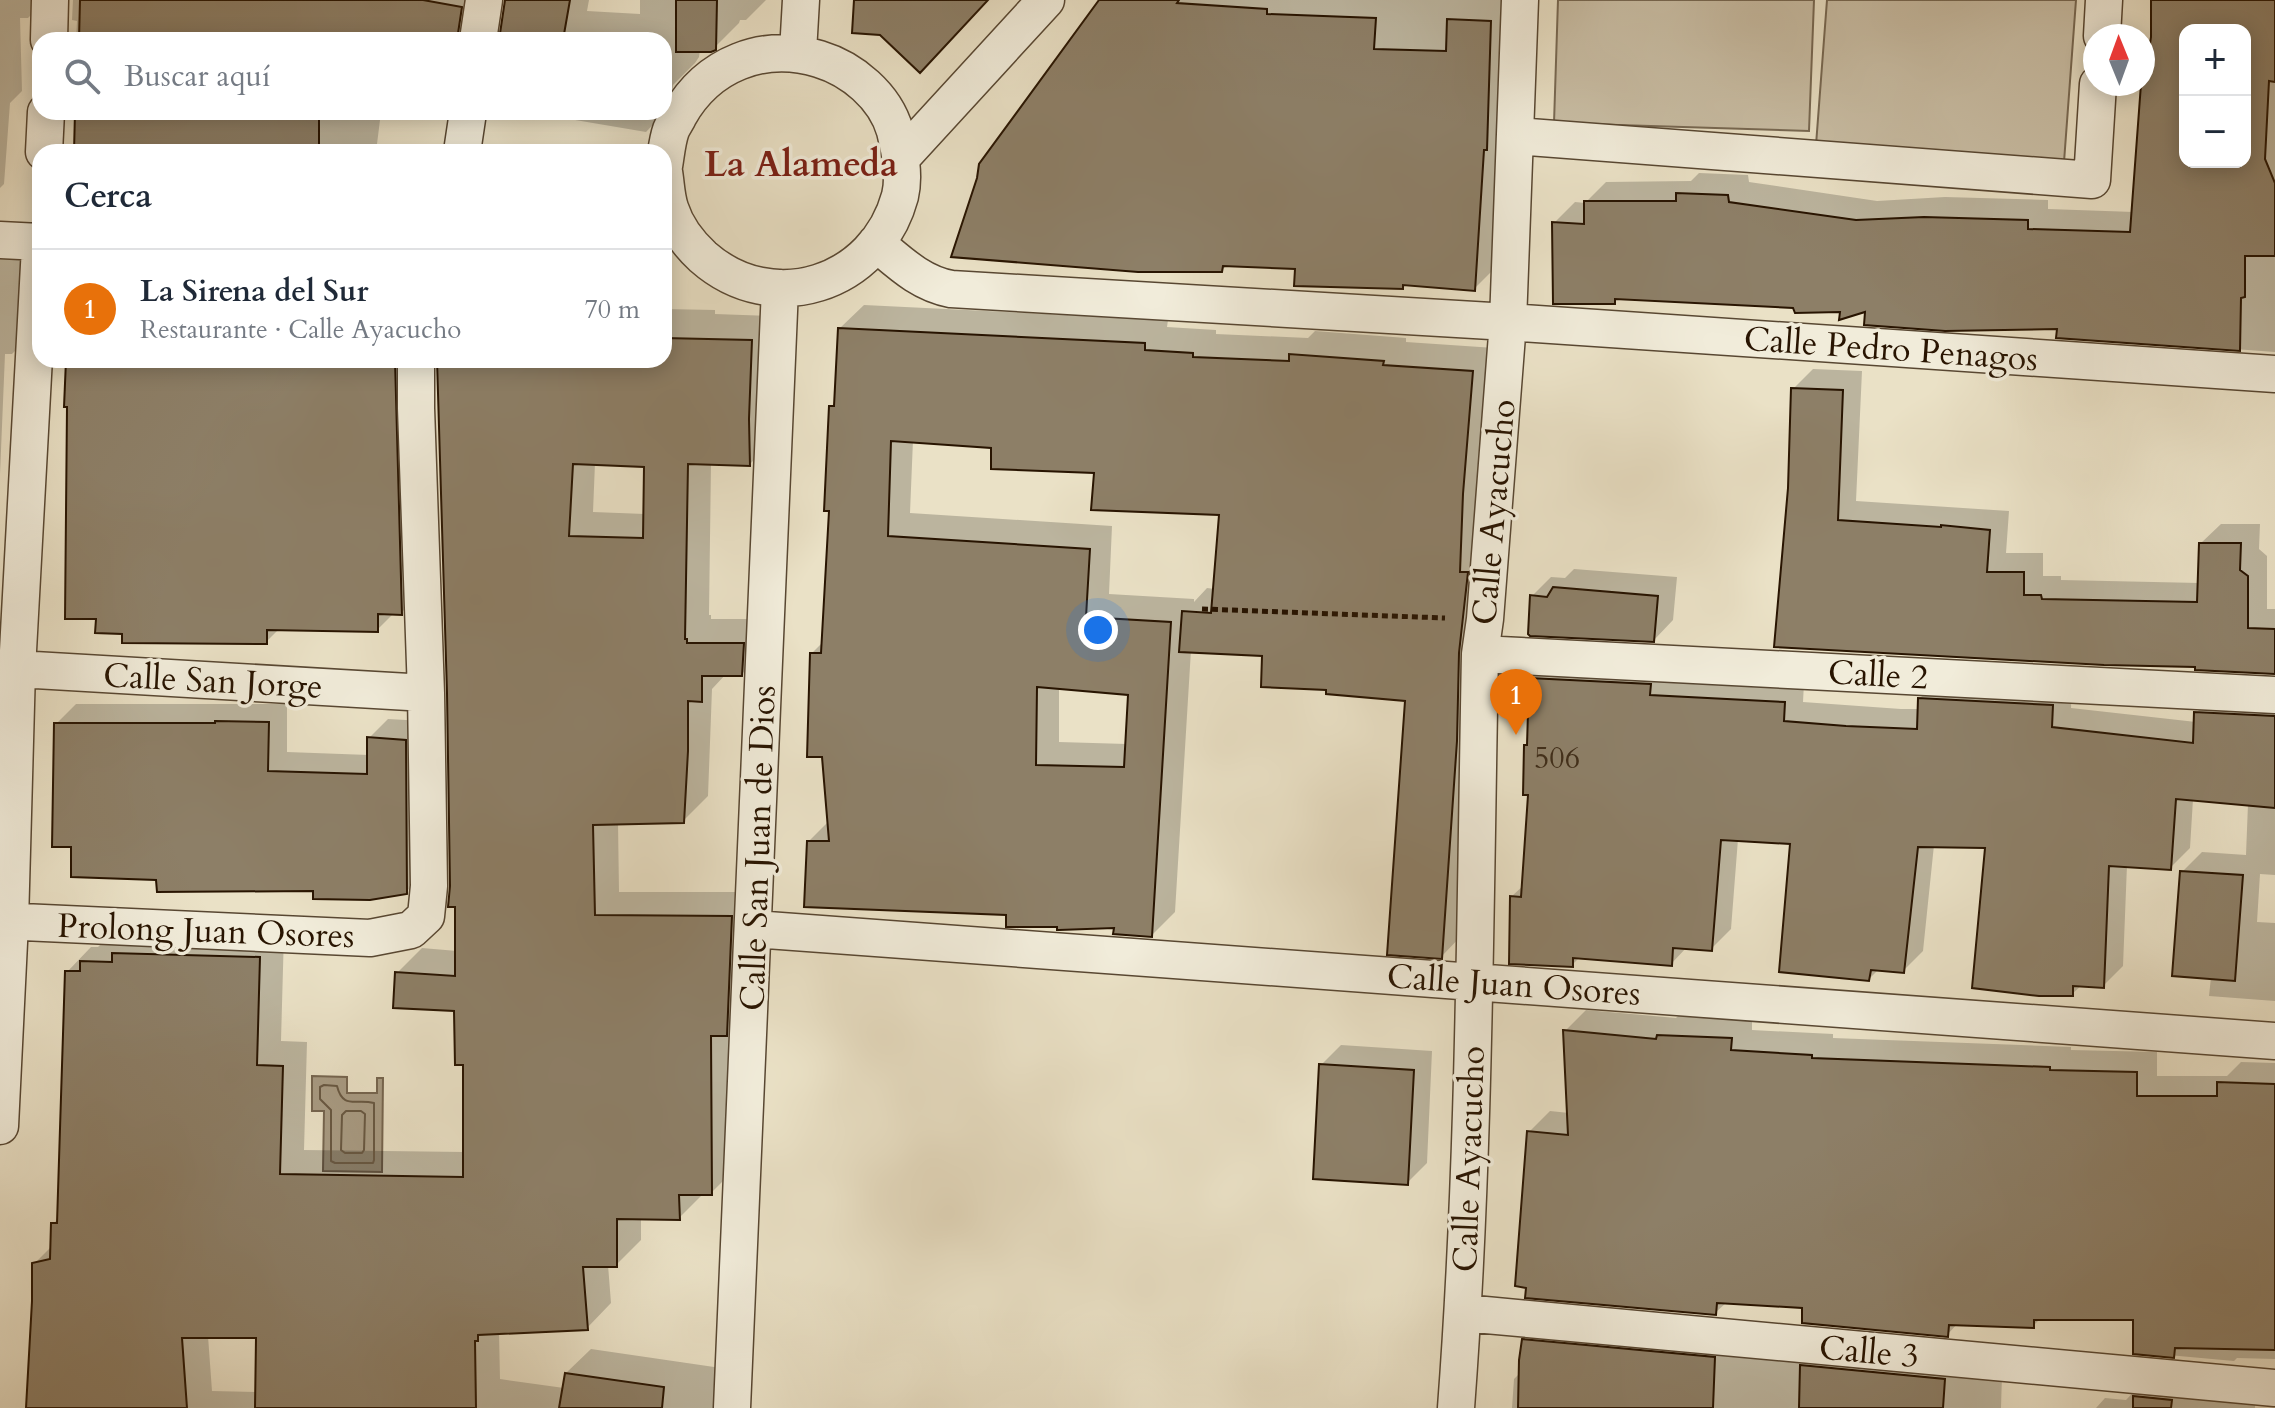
<!DOCTYPE html>
<html lang="es">
<head>
<meta charset="utf-8">
<style>
  body { margin:0; font-family:Cardo,serif; background:#f6f6f7; color:#1f2937 }
  .controls { position:absolute; right:24px; top:24px; display:grid; overflow:hidden; border-radius:16px; box-shadow:0 4px 20px #0003 }
  .controls button { width:72px; height:72px; display:grid; place-items:center; padding:0; border:0; border-bottom:2px solid #e0e1e3; background:#fff; color:#1f2937; font:40px sans-serif }
  .compass { position:absolute; left:2083px; top:24px; width:72px; height:72px; border-radius:50%; background:#fff; box-shadow:0 4px 20px #0003; rotate:359deg }
  .you { position:absolute; left:1098px; top:630px; width:28px; height:28px; margin:-20px; border:6px solid #fff; border-radius:50%; background:#1a73e8; box-shadow:0 0 0 12px #1a73e833 }
  .badge { display:grid; place-items:center; width:52px; height:52px; border-radius:50%; background:#b45309; color:#fff; font-size:26px; font-weight:700 }
  .pin { position:absolute; translate:-50% -66px; filter:drop-shadow(0 2px 4px #0008) }
  .pin::after { content:''; position:absolute; top:42px; width:28px; height:24px; background:inherit; clip-path:polygon(0 0,100% 0,50% 100%) }
  .list { margin:0; padding:0; list-style:none }
  h2 { display:flex; justify-content:space-between; align-items:center; height:104px; margin:0; padding:0 32px; font-size:34px }
  h2 small { font-size:26px; font-weight:400; color:#747a83 }
  .list li { display:grid; grid-template-columns:52px 1fr auto; gap:24px; align-items:center; box-sizing:border-box; height:120px; padding:0 32px; border-top:2px solid #e0e1e3 }
  .list b { display:block; font-size:30px; white-space:nowrap }
  .list p { margin:0; font-size:26px; white-space:nowrap; color:#747a83 }
  .list em { font-size:26px; font-style:normal; color:#747a83 }
  .icon { flex:none; width:44px; height:44px; fill:none; stroke:currentColor; stroke-width:2; stroke-linecap:round; stroke-linejoin:round }
  .map { position:relative; flex:none; width:2275px; height:1408px; overflow:hidden }
  .search { position:absolute; background:#fff; box-shadow:0 4px 20px #0003; left:32px; top:32px; width:640px; height:88px; display:flex; align-items:center; gap:20px; box-sizing:border-box; padding:0 28px; border-radius:24px; color:#747a83; font-size:30px }
  .panel { position:absolute; background:#fff; box-shadow:0 4px 20px #0003; left:32px; top:144px; width:640px; height:224px; border-radius:24px }
  .map>svg:first-child { display:block }
  .green { fill:#c9bea5; stroke:#786953; stroke-width:2 }
  .water { fill:#a89b83; stroke:#75654f; stroke-width:2 }
  .shadow { fill:#0003; fill-rule:evenodd }
  .lines { fill:none; stroke-linecap:round; stroke-linejoin:round }
  .shore { stroke:#685842; stroke-width:2 }
  .building { fill:#8d7f67; stroke:#281401; stroke-width:2; fill-rule:evenodd }
  .minor-casing { stroke:#584732; stroke-width:39 }
  .path { stroke:#281401; stroke-width:5; stroke-dasharray:6 4; stroke-linecap:butt }
  .minor { stroke:#f1ecda; stroke-width:36 }
  .labels { text-anchor:middle; stroke-width:7; stroke-linejoin:round; paint-order:stroke }
  .number-label { font-size:30px; fill:#412f1a }
  .street-label { font-size:34px; fill:#281401; stroke:#f1ecda }
  .neighbourhood-label { font-size:36px; font-weight:bold; fill:#7a1f14; stroke:#f1ecda }
</style>
</head>
<body>
<div class="map">
<svg width="2275" height="1408" viewBox="0 0 2275 1408">
  <rect width="100%" height="100%" fill="#eae1c6"/>
  <filter id="stains"><feTurbulence type="fractalNoise" baseFrequency=".0025" numOctaves="4"/><feColorMatrix values="0 0 0 0 .2 0 0 0 0 .09 0 0 0 0 .02 0 0 0 .5 -.17"/></filter>
  <radialGradient id="worn" r=".72"><stop offset=".6" stop-color="#630" stop-opacity="0"/><stop offset="1" stop-color="#630" stop-opacity=".3"/></radialGradient>
  <path class="green" d="M1558,0H1814L1809,131L1554,123Z
    M1827,0H2076L2064,162L1816,145Z"/>
  <path class="water" d="M312,1076L347,1077V1093H377V1078H383L382,1172L323,1171L324,1111H312Z"/>
  <path class="shadow" d="M0,0H46L28,18H20L22,91L10,103L4,184L0,188Z
    M73,0H483L490,33L502,37L506,0H589L587,11L640,14V0H766L746,20H740L739,23L714,48L700,50L699,57L695,63L673,85L670,107L646,132L528,112H664V40H76L77,21L72,20Z
    M1101,0H1509L1492,271L1474,289L1405,284L1402,287L1297,267L1228,264L1222,270Z
    M2153,0H2275V352L2058,336L2059,327L1867,309L1842,310L1619,297L1614,302L1554,223L1575,202L1585,203L1606,182L1691,181L1699,173L1748,175L1749,182L1877,201L1945,197L2048,200V209L2134,212L2143,78L2148,73L2153,37ZM2185,30H2245V162H2185Z
    M72,112H381L376,152H76L77,115H72Z
    M0,249L40,252V326L12,354H5L0,474Z
    M864,305L1168,320L1167,327L1216,330V334L1308,338L1315,331L1406,338V342L1495,348L1464,933L1441,957L1407,700L1328,688L1264,654L1191,650L1175,912L1152,935L1116,926L1059,925L1008,913L809,841L829,821L812,653L824,641L831,509V407L837,401L840,328ZM913,440L993,446L1096,471L1221,513L1215,589L1207,588L1194,602V599L1109,594L1112,526L910,513ZM1059,687L1130,693L1127,744L1059,742Z
    M664,309L715,310V314L775,316L774,439L750,464L711,462L709,615H711V619H768L766,649L742,674H726L712,689L708,796L683,821L618,822L619,892H756L736,1168L711,1193H704L679,1218L641,1217V1240L616,1265H608L611,1303L587,1328L499,1332L500,1379L564,1388L566,1373L591,1349L721,1368L714,1408H28L34,1264L53,1245V1224L59,1218L67,972L91,947H98L107,938L284,933L281,1041L307,1042L304,1150L465,1152V1063L456,1009L397,973L422,948L457,951V905L452,886L439,360H664ZM595,463L646,465L645,514L593,512ZM208,1336H258L257,1392L212,1391Z
    M68,360H420L426,588L401,613H394L377,630L280,628L266,642Z
    M1813,369L1862,371L1856,501L2009,511L2006,553H2043V576H2061V580L2200,583L2201,543L2221,524H2260L2259,549L2267,556V609H2275V672L2197,665L1776,645L1790,488L1793,389Z
    M1574,569L1677,577L1673,620L1654,640L1532,596L1551,577L1565,578Z
    M1551,659L1804,683L1803,702L1901,709H1919L1920,698L1940,679L2072,685L2071,708L2196,722V713L2216,693L2275,696V875L2260,874L2257,922L2275,923V1001L2209,996L2211,977L2182,872L2202,852L2246,855L2248,804L2193,799L2190,848L2170,868L2127,865L2123,966L2103,986L2082,985L2072,994L1987,846L1934,845L1923,951L1903,971L1879,969L1869,979L1792,842L1738,839L1731,929L1711,949L1687,947L1671,964L1580,957L1572,965L1512,896L1524,885L1530,793L1526,745L1529,742L1531,678Z
    M76,704H287V752L369,755V738L388,719L424,721L426,872L406,892L315,889L158,878L73,845L56,724Z
    M1586,1010L1676,1018L1680,1014L1752,1017V1030L1833,1034V1038L2071,1047V1050L2157,1052V1076H2227L2241,1062L2275,1063V1359L2237,1358L2234,1361L2135,1352V1317L2041,1318L2033,1326L1958,1323L1947,1335L1804,1306L1727,1302L1715,1313L1529,1132L1550,1111L1569,1113L1565,1031Z
    M1341,1045L1432,1051L1427,1163L1407,1183L1321,1065Z
    M1545,1319L1735,1337L1734,1357L1808,1360L2002,1375L2001,1408H1512L1514,1379L1521,1372L1524,1340Z
    M2143,1382L2255,1385V1408H2086H2096L2105,1398L2126,1400Z"/>
  <g class="lines">
    <path class="shore" d="M324,1085L337,1086C343,1110 356,1098 374,1103V1160L373,1163H335L331,1161V1110L320,1099V1087Z
      M346,1111H361L365,1114L364,1150L362,1153H345L341,1150L342,1115Z"/>
  </g>
  <path class="building" d="M80,0H423L462,7L457,40H79Z
    M505,0H570L563,40H499Z
    M676,0H717L716,50L711,52H676Z
    M854,0H988L920,73L880,35L852,33Z
    M1099,0H1179L1177,3L1267,9V14L1376,18L1374,49L1446,51L1447,19L1491,21L1487,150H1484L1475,291L1403,285V289L1294,286L1295,269L1223,266L1222,272H1138L951,257L977,178L979,164Z
    M2151,0H2275V82L2269,81L2265,159L2275,183V256H2245V297L2241,298L2240,351L2056,338L2057,329L1945,331L1864,325L1865,312L1839,320L1840,312L1795,313L1793,308L1615,299V304H1553L1552,222L1584,224V201H1676V193L1728,195L1729,202L1856,220L1924,217L2028,220V229L2130,232L2141,84H2143V78H2145L2151,37ZM2185,30H2245V162H2185Z
    M75,112H319V152H74Z
    M838,328L1145,343V350L1193,353V357L1289,361V354L1384,361L1383,365L1473,371L1463,494L1460,572H1468L1459,653L1457,741L1442,959L1387,955L1405,701L1326,694V690L1261,687L1262,656L1179,652L1182,611L1211,613L1219,515L1091,510L1094,473L991,469V448L891,441L888,536L1090,549L1086,617L1171,622L1152,937L1113,934L1114,928L1059,930H1057V927H1006V915L804,907L807,841H829L822,757H807L810,653H821L829,511H824L829,406H834ZM1037,687L1128,695L1124,767L1036,765Z
    M664,338L752,340L749,419L750,466L688,464L685,639H687V643H744L742,676H702V702L688,701V751L684,823L593,825L595,915L732,916L727,1036H711L712,1195H679L680,1220L617,1219V1267H583L588,1330L478,1335V1341H475L476,1408H255L256,1338H182L187,1408H26L32,1301V1263L50,1259L51,1223H57L65,971H80V961L112,962V953L260,957L257,1065L283,1066L280,1174L463,1177V1065H455L454,1011L393,1008L395,972L455,976V907H448L450,886L447,693L437,360H664ZM573,464L644,467L643,538L569,536Z
    M66,360H395L402,615L378,614V632L267,630V644L122,643V634L95,633L96,619H65L67,407H64Z
    M1791,388L1843,390L1838,520L1941,527V525L1990,530L1987,572H2024V595H2041L2042,599L2197,602L2199,543H2241L2240,570L2248,576V628L2275,629V674L2195,670V667L2104,665L1774,647L1788,488Z
    M1553,587L1658,596L1654,642L1530,636L1528,634L1530,595L1547,597Z
    M1529,678L1651,684L1650,695L1785,702L1784,721L1846,726L1917,729L1918,698L2053,705L2052,727L2193,743L2194,712L2275,716V808L2176,799L2171,870L2109,866L2104,988L2073,986V996H2039L1972,988L1985,848L1918,847L1904,973L1871,970L1869,981L1779,972L1790,844L1721,840L1712,951L1673,948L1672,966L1573,958V967L1509,964L1510,896L1521,897L1528,795H1523L1524,745H1527Z
    M215,721L269,722L268,771L367,774V737L406,740L407,894L370,900L313,899V891L157,892L156,880L71,877V847H52L54,723H215Z
    M2180,871L2243,875L2235,981L2172,976Z
    M1563,1030L1656,1039L1657,1035L1732,1038L1731,1050L1812,1055V1058L2050,1067V1070L2137,1072V1096H2217V1082L2275,1084V1350L2175,1348L2174,1358L2133,1354V1320H2034V1328L1949,1325L1948,1337L1802,1323V1308L1717,1303L1716,1315L1525,1298L1526,1288L1515,1286L1527,1131L1568,1135Z
    M1319,1064L1414,1070L1408,1185L1313,1179Z
    M1522,1339L1715,1357L1713,1408H1518L1519,1360Z
    M1800,1365L1945,1379L1943,1408H1799Z
    M565,1373L664,1387L662,1408H559Z
    M2133,1396L2172,1400L2171,1408H2133Z"/>
  <g class="lines">
    <defs>
      <path id="minor" d="M2102,36L2104,0
        M49,40L50,0
        M478,40L484,0
        M798,52L801,0
        M1516,136L2092,180L2098,84
        M44,152L46,112
        M462,152L468,112
        M902,157L1046,0
        M664,166C666,155 667,141 671,130C673,125 677,120 679,115C708,64 763,42 819,59C852,69 885,96 895,131C900,152 905,175 900,196C876,285 772,318 703,257C689,244 676,227 670,208C666,196 666,183 664,172
        M0,240L40,242
        M876,243C900,263 920,283 951,289L1508,322L2275,374
        M1480,654L2275,695
        M0,668L426,693
        M0,921L370,938L411,930L426,916L429,886L426,693L416,408V360
        M753,929L2275,1041
        M0,1126L10,922L17,669L40,247
        M1464,1313L2275,1388
        M732,1408L780,288
        M1456,1408C1475,1157 1475,905 1480,654L1485,619L1508,322L1520,0"/>
    </defs>
    <use href="#minor" class="minor-casing"/>
    <path class="path" d="M1202,609L1445,618"/>
    <use href="#minor" class="minor"/>
  </g>
  <g class="labels">
    <g class="number-label">
      <text x="1557" y="768">506</text>
    </g>
    <g class="street-label">
      <text transform="translate(1891 348) rotate(4)" y="12">Calle Pedro Penagos</text>
      <text transform="translate(1493 512) rotate(-85)" y="12">Calle Ayacucho</text>
      <text transform="translate(1878 674) rotate(3)" y="12">Calle 2</text>
      <text transform="translate(213 680) rotate(3)" y="12">Calle San Jorge</text>
      <text transform="translate(757 848) rotate(-88)" y="12">Calle San Juan de Dios</text>
      <text transform="translate(206 930) rotate(2)" y="12">Prolong Juan Osores</text>
      <text transform="translate(1514 984) rotate(4)" y="12">Calle Juan Osores</text>
      <text transform="translate(1468 1159) rotate(-88)" y="12">Calle Ayacucho</text>
      <text transform="translate(1869 1351) rotate(5)" y="12">Calle 3</text>
    </g>
    <g class="neighbourhood-label">
      <text x="801" y="176">La Alameda</text>
    </g>
  </g>
  <rect width="100%" height="100%" filter="url(#stains)"/>
  <rect width="100%" height="100%" fill="url(#worn)"/>
</svg>
<div class="controls">
<button>+</button>
<button>−</button>
</div>
<svg class="compass" viewBox="-18 -18 36 36"><path d="M0-13l5 13h-10z" fill="#e53935"/><path d="M0 13l5-13h-10z" fill="#747a83"/></svg>
<div class="you"></div>
<div class="pin badge" style="left:1516px;top:735px;background:#e8710a">1</div>
<div class="search"><svg class="icon" aria-label="search" viewBox="0 0 24 24"><circle cx="10" cy="10" r="6"/><path d="M15 15l6 6"/></svg>Buscar aquí</div>
<section class="panel">
<h2>Cerca<small></small></h2>
<ul class="list">
<li><span class="badge" style="background:#e8710a">1</span><div><b>La Sirena del Sur</b><p>Restaurante · Calle Ayacucho</p></div><em>70 m</em></li>
</ul>
</section>
</div>
</body>
</html>
